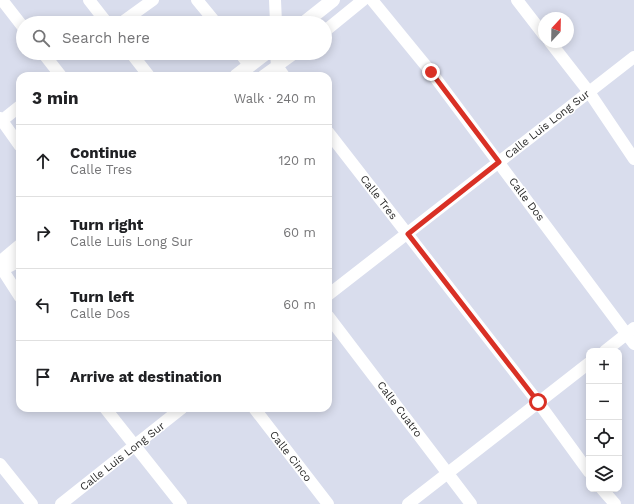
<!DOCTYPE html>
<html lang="en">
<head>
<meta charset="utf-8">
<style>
  body { margin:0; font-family:"Work Sans",sans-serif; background:#f2f2f2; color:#202124 }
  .controls { position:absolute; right:12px; bottom:12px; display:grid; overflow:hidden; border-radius:8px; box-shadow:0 2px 10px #0003 }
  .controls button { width:36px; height:36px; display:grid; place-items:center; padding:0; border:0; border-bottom:1px solid #e0e0e0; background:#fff; color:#202124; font:20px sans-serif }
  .compass { position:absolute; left:538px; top:12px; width:36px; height:36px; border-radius:50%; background:#fff; box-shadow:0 2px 10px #0003; rotate:22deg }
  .stop { position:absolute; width:12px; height:12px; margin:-9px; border:3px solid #d93025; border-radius:50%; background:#fff }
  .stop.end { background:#d93025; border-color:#fff; box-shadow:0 1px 4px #0008 }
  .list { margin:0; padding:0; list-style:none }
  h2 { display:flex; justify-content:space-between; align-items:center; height:52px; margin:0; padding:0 16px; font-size:17px }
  h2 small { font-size:13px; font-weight:400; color:#757577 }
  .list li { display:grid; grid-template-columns:26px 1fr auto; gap:12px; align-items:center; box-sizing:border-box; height:72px; padding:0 16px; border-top:1px solid #e0e0e0 }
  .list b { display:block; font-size:15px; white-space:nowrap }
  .list p { margin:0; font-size:13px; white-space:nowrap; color:#757577 }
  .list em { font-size:13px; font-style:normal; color:#757577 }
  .icon { flex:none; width:22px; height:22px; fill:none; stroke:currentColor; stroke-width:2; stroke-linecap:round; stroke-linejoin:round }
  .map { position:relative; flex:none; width:634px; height:504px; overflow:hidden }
  .search { position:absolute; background:#fff; box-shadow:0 2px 10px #0003; left:16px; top:16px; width:316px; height:44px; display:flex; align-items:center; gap:10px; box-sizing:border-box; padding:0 14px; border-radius:22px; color:#757577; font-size:15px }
  .panel { position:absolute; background:#fff; box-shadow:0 2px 10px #0003; left:16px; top:72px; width:316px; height:340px; border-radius:12px }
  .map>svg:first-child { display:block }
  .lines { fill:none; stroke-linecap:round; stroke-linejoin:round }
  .minor { stroke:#fff; stroke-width:12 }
  .tertiary { stroke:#fff; stroke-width:14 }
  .route { stroke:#d93025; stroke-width:5 }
  .labels { text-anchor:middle; stroke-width:3; stroke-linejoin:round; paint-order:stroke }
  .street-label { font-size:11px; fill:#292929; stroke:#fff }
</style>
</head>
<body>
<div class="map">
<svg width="634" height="504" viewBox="0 0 634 504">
  <rect width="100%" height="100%" fill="#d9dded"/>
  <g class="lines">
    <path class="minor" d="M2,0L23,27
      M89,0L107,23
      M197,0L216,23
      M275,0L276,23
      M372,0L431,72L634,344
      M517,0L544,35
      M121,23L153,0
      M325,31L363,0
      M550,42L589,92L634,159
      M43,53L61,76
      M131,53L149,76
      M240,53L250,66
      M276,53L277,66L284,76
      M263,76L295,53
      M0,118L20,146
      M0,122L20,106
      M328,132L538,402L589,472
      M0,266L20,297
      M0,271L20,261
      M328,295L634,57
      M328,316L471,504
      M605,351L634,328
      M105,408L181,504
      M254,408L328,504
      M0,464L32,504
      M602,489L615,504
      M61,504L182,408
      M408,504L589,363"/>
    <path class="tertiary" d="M304,23L333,0
      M236,76L266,53
      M0,263L20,246"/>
  </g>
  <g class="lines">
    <path class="route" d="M431,72L499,162L408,234L538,402"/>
  </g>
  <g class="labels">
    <g class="street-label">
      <text transform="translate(547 124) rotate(-38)" y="4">Calle Luis Long Sur</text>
      <text transform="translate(379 197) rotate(52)" y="4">Calle Tres</text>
      <text transform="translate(527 199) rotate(53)" y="4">Calle Dos</text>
      <text transform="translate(400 409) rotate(53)" y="4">Calle Cuatro</text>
      <text transform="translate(122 456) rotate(-38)" y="4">Calle Luis Long Sur</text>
      <text transform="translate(291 456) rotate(52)" y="4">Calle Cinco</text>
    </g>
  </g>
</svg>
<div class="controls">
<button>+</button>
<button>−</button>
<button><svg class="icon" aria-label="locate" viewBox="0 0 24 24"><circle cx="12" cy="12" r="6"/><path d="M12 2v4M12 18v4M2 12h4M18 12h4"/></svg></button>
<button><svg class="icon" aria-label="layers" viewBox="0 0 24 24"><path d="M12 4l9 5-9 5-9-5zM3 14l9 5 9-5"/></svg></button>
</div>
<svg class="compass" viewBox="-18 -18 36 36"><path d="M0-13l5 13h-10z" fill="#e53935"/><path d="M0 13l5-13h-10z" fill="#757577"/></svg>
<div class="stop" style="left:538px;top:402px"></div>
<div class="stop end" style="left:431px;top:72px"></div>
<div class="search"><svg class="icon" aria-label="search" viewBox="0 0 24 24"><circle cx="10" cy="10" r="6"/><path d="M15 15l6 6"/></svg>Search here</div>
<section class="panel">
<h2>3 min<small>Walk · 240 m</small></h2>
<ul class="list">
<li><svg class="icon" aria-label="ahead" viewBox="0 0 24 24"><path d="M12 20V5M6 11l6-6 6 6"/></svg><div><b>Continue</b><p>Calle Tres</p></div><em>120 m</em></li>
<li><svg class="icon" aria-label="right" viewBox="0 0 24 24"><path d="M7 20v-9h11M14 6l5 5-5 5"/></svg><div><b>Turn right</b><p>Calle Luis Long Sur</p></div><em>60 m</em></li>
<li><svg class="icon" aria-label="left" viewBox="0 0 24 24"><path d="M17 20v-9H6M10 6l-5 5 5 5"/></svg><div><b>Turn left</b><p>Calle Dos</p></div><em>60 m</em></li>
<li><svg class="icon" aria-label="arrive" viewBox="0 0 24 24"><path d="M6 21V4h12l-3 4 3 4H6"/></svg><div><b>Arrive at destination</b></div></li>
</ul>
</section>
</div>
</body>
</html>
